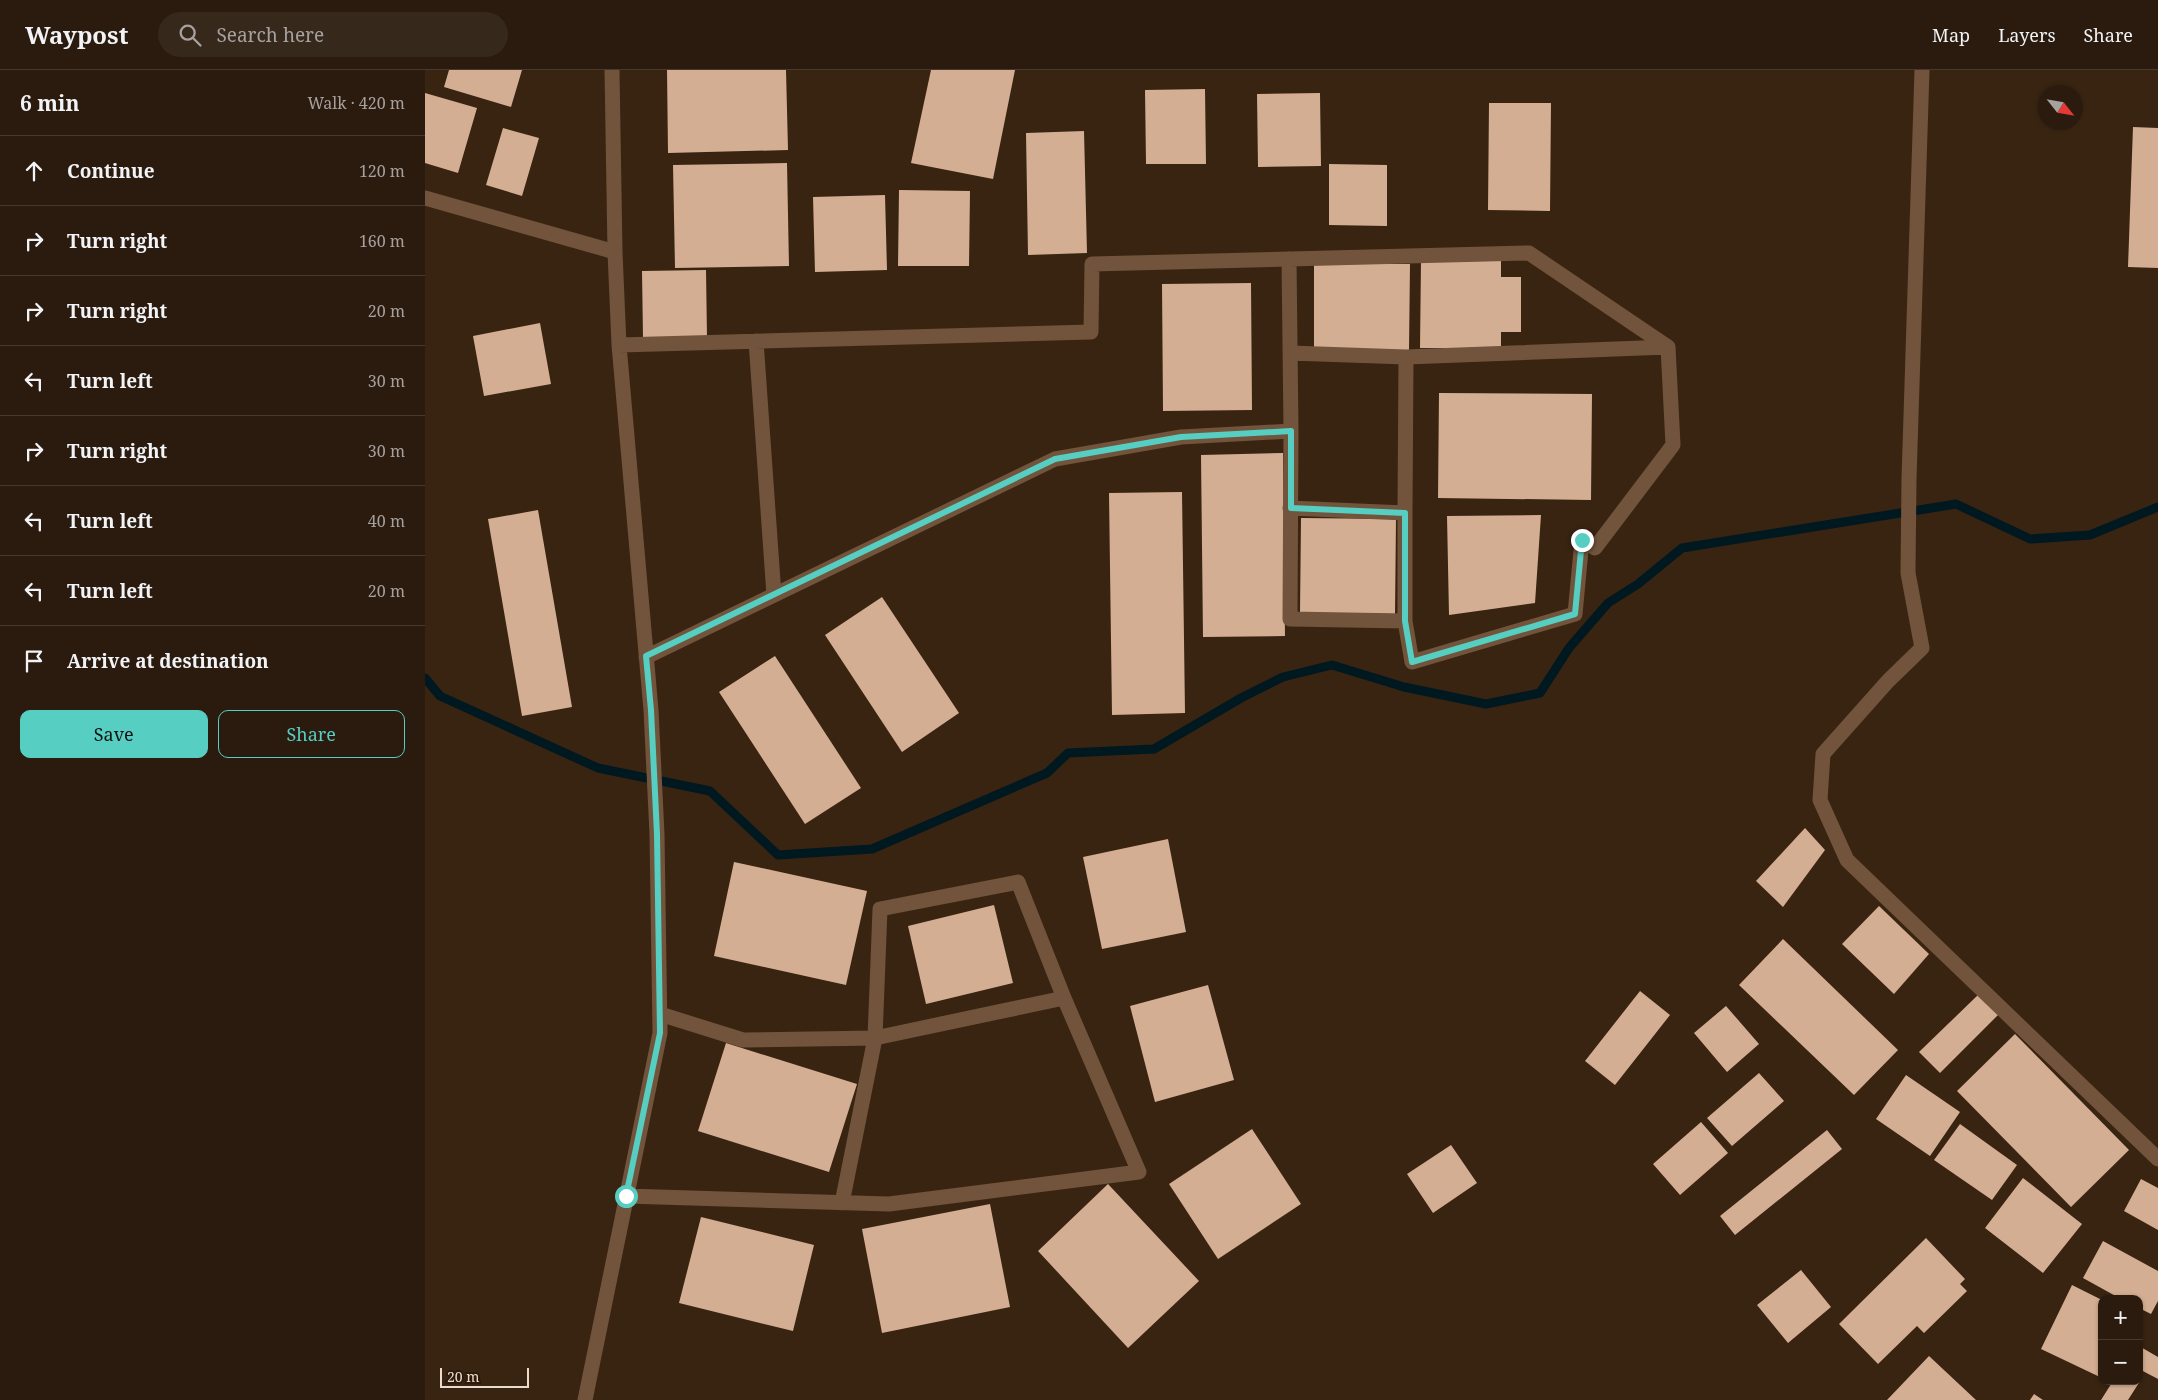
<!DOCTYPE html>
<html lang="en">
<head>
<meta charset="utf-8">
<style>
  body { margin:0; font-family:"Noto Serif",serif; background:#37281c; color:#f1f3f6 }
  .controls { position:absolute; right:15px; bottom:15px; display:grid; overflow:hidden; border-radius:10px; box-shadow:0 1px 4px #0004 }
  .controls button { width:45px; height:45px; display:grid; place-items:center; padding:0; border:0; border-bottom:1px solid #47392e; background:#2b1b0e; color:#f1f3f6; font:25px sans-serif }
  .compass { position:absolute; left:1613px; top:15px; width:45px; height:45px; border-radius:50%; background:#2b1b0e; box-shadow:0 1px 4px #0004; rotate:121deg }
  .scale { position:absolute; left:15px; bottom:12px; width:89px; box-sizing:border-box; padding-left:5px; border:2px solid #e9dbd0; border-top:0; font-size:14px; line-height:18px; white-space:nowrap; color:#e9dbd0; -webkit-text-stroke:4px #2e1a08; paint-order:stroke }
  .stop { position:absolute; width:15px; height:15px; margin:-11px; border:4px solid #56cec2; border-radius:50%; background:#fff }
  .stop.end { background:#56cec2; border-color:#fff; box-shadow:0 1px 5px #0008 }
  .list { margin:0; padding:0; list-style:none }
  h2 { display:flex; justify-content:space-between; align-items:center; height:65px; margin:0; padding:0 20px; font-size:21px }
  h2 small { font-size:16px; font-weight:400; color:#a6a19e }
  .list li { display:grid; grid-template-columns:32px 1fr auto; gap:15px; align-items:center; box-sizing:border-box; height:70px; padding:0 20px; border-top:1px solid #47392e }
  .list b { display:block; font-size:19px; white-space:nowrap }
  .list em { font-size:16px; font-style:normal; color:#a6a19e }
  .actions { display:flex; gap:10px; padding:15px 20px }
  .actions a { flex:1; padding:11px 0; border:1px solid #56cec2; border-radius:10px; text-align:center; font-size:18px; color:#56cec2 }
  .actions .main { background:#56cec2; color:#111 }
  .icon { flex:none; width:28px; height:28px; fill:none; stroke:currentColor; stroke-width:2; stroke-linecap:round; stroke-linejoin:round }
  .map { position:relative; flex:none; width:1733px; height:1330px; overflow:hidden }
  header { display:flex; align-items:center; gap:30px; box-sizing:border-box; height:70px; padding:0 25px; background:#2b1b0e; border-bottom:1px solid #47392e }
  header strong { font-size:24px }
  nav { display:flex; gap:28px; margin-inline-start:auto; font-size:18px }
  .search { width:350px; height:45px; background:#37281c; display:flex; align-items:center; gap:12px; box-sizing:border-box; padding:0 18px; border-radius:28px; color:#a6a19e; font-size:19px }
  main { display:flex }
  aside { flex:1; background:#2b1b0e }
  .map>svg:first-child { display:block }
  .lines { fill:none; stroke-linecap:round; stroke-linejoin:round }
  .stream { stroke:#00181f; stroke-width:9 }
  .building { fill:#d4ae92 }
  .minor { stroke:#71543b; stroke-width:15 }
  .route { stroke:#56cec2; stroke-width:6 }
</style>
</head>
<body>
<header>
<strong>Waypost</strong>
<div class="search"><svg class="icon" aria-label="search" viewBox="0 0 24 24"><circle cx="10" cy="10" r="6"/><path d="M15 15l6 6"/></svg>Search here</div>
<nav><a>Map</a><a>Layers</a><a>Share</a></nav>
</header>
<main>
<aside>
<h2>6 min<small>Walk · 420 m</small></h2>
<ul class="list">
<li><svg class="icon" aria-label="ahead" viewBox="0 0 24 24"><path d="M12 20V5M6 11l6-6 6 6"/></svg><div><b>Continue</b></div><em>120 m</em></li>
<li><svg class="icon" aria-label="right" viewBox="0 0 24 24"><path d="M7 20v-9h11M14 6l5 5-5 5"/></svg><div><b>Turn right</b></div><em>160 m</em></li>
<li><svg class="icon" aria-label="right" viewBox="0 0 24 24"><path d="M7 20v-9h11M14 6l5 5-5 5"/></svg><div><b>Turn right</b></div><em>20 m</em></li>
<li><svg class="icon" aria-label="left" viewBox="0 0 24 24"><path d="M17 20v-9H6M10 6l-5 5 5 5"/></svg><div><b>Turn left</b></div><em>30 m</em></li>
<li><svg class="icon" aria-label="right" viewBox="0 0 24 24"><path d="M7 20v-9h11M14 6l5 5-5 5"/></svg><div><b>Turn right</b></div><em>30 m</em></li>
<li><svg class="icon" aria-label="left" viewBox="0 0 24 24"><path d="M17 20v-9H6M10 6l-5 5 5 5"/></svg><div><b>Turn left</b></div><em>40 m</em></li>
<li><svg class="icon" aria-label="left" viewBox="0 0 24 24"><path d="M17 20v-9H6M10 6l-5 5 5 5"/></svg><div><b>Turn left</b></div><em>20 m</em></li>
<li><svg class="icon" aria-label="arrive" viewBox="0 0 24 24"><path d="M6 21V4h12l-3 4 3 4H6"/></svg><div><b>Arrive at destination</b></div></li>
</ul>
<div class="actions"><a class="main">Save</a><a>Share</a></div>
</aside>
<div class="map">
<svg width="1733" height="1330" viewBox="0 0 1733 1330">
  <rect width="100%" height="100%" fill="#392412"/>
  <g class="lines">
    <path class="stream" d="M0,608L15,626L173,698L285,721L353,785L447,779L622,703L643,683L729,679L816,628L858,607L907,595L979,617L1061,634L1115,623L1144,578L1183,533L1213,514L1257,478L1531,434L1605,469L1665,465L1733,437"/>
  </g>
  <path class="building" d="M24,0H97L86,37L19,17Z
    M242,0H361L363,80L243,83Z
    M506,0H590L568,109L486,93Z
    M780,19L781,94H721L720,20Z
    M0,23L52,38L33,103L0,93Z
    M895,23L896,96L833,97L832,24Z
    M1064,33H1126L1125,141L1063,140Z
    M1708,57L1733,58V198L1703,197Z
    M78,58L114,68L97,126L61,115Z
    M659,61L662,183L603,185L601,63Z
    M362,93L364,196L250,198L248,95Z
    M904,94L962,95V156L904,155Z
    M474,120L545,121L544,196H473Z
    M460,125L462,200L390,202L388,127Z
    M996,190L1076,191V207H1096V262H1076V278H995Z
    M889,194H985L984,280H889Z
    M281,200L282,268H218L217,201Z
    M826,213L827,340L738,341L737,214Z
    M115,253L126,314L59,326L48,266Z
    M1014,323L1167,324L1166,430L1013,428Z
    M858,383L860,566L778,567L776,385Z
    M757,422L760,643L687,645L684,423Z
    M113,440L147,637L97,646L63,449Z
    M1116,445L1110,533L1024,545L1022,446Z
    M876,448L971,449L970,544L875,543Z
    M457,527L534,643L477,682L400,565Z
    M350,586L436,718L380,754L294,622Z
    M1380,758L1400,780L1358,837L1331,811Z
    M743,769L761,862L677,879L658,787Z
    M309,792L442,821L421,915L289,886Z
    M569,835L588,913L501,934L483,856Z
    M1454,836L1504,884L1469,924L1417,874Z
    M1358,869L1473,980L1429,1025L1314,915Z
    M783,915L809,1010L730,1032L705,936Z
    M1215,921L1245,945L1190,1015L1160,991Z
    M1554,924L1574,944L1515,1003L1494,982Z
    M1301,936L1334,974L1302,1002L1269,963Z
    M1590,964L1704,1080L1646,1137L1532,1021Z
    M301,973L432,1014L404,1102L273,1061Z
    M1334,1003L1359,1031L1307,1076L1282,1048Z
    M1481,1005L1535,1042L1505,1086L1451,1049Z
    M1276,1052L1303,1083L1255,1125L1228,1094Z
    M1535,1054L1592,1095L1567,1130L1509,1090Z
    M827,1059L876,1134L793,1189L744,1114Z
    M1402,1060L1417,1079L1310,1165L1295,1146Z
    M1026,1075L1052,1113L1008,1143L982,1104Z
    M1598,1108L1657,1154L1618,1203L1560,1158Z
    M1716,1109L1733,1118V1160L1699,1141Z
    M683,1114L774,1211L703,1278L613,1181Z
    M565,1134L585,1237L457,1263L437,1159Z
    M276,1147L389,1175L368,1261L254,1233Z
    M1501,1168L1540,1209L1535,1214L1542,1221L1499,1263L1492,1256L1453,1294L1414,1254Z
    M1678,1171L1733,1201V1231L1726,1244L1714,1238V1229H1696L1658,1208Z
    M1376,1200L1406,1237L1363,1273L1332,1235Z
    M1647,1215L1677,1230V1308L1616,1279Z
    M1714,1276L1733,1287V1309L1714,1299Z
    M1504,1286L1551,1330H1462Z
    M1714,1306L1717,1308L1703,1330H1676L1688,1311H1714Z
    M1609,1324L1618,1330H1605Z"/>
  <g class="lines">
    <path class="minor" d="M1497,0L1484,409L1483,503L1497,578L1463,611L1398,684L1395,730L1422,790L1733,1089
      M0,128L190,182
      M864,189L866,361
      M331,271L349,525
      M194,275L666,262L667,194L1104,183L1243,277L1248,375L1170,478L1157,470L1150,544L987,592L980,551L865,549L866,361L756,367L630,389L221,587
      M865,283L981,287L980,443L865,438
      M981,287L1243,277
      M980,551V443
      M201,1126L464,1134L714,1102L639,928L450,968L318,970L235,944
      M417,1133L450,968L455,839L593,812L639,928
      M160,1330L235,963L232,764L226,640L194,275L190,182L187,0"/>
  </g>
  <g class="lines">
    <path class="route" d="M201,1126L235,963L232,764L226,640L221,586L630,389L756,367L866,361V438L980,443V551L987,592L1150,544L1157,470"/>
  </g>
</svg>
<div class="controls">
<button>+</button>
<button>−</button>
</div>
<svg class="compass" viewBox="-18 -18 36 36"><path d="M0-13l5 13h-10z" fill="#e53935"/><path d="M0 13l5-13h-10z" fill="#a6a19e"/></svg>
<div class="scale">20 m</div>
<div class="stop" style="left:201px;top:1126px"></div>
<div class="stop end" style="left:1157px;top:470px"></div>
</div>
</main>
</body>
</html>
